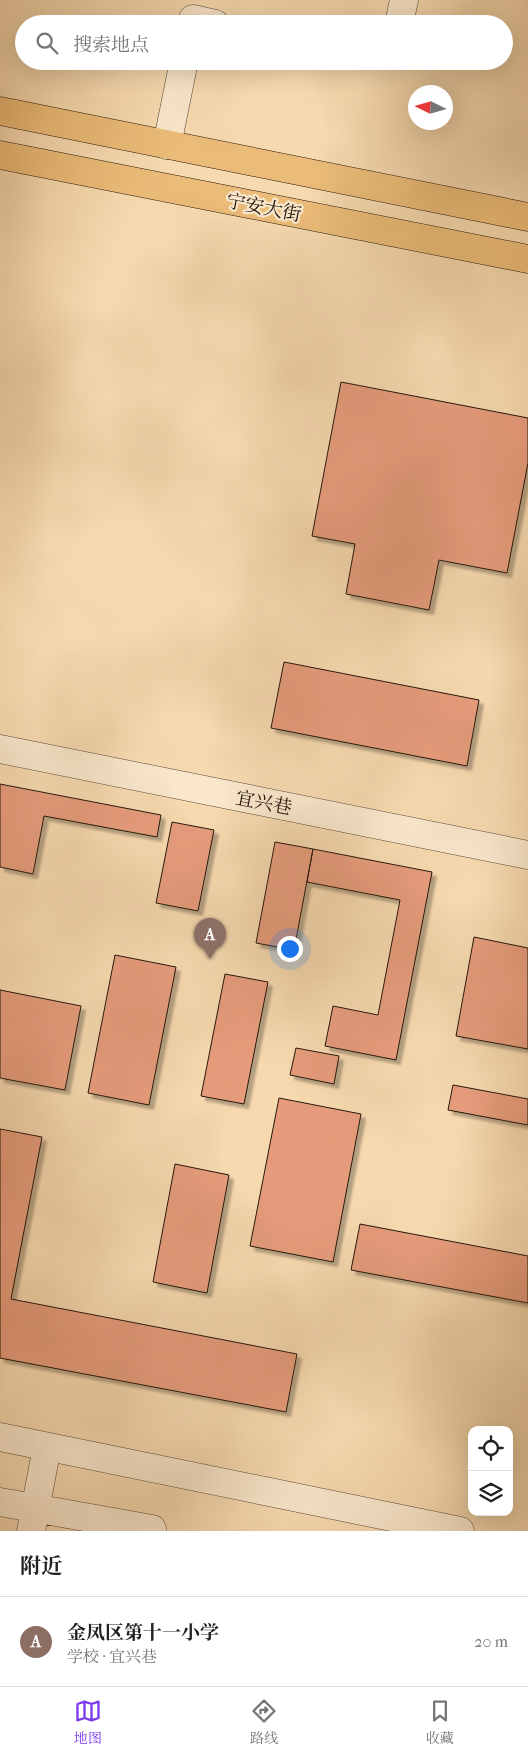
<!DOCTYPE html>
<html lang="zh">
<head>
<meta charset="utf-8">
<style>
  body { margin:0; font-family:"IM FELL French Canon","Noto Serif SC",serif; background:#f2f2f2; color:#202124 }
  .controls { position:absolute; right:15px; bottom:15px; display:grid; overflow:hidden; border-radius:10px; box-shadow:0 5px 20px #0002 }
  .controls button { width:45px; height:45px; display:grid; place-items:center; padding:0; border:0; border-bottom:1px solid #e0e0e0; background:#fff; color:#202124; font:25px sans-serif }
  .compass { position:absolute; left:408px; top:85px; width:45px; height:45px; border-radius:50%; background:#fff; box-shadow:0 5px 20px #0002; rotate:275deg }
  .you { position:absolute; left:289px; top:948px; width:18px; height:18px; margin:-12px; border:4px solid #fff; border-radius:50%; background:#1a73e8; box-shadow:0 0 0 8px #1a73e833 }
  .badge { display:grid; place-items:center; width:32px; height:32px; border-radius:50%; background:#7c3aed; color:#fff; font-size:16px; font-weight:700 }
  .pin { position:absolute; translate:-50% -41px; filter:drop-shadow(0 1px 2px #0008) }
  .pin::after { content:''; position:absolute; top:26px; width:18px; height:15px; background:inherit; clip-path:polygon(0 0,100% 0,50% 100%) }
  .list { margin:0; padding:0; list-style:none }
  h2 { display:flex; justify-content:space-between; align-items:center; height:65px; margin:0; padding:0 20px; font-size:21px }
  h2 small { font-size:16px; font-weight:400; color:#757577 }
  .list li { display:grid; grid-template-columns:32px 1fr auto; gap:15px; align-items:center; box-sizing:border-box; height:90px; padding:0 20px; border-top:1px solid #e0e0e0 }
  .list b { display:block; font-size:19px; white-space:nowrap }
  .list p { margin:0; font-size:16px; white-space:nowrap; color:#757577 }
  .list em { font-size:16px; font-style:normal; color:#757577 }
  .icon { flex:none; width:28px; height:28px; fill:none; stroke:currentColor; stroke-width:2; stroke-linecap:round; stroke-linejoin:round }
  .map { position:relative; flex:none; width:528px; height:1531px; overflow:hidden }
  .search { position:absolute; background:#fff; box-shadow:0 5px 20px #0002; left:15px; right:15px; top:15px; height:55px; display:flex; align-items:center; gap:12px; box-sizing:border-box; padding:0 18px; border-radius:28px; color:#757577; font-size:19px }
  .sheet { height:155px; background:#fff }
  nav { display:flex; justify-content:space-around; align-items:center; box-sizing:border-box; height:70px; border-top:1px solid #e0e0e0; background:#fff; font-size:14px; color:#757577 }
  nav a { display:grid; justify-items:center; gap:2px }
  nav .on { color:#7c3aed }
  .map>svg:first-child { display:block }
  .building { fill:#e69c7b; stroke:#24170d; filter:url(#shadow) }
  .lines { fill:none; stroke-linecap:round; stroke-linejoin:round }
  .minor-casing { stroke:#584836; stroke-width:29 }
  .major-casing { stroke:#24170d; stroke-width:29 }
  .minor { stroke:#f9e6cb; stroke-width:28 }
  .major { stroke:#ebbc78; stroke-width:28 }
  .labels { text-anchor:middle; stroke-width:4.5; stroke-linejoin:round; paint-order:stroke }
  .street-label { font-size:19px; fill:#24170d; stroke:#f9e6cb }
</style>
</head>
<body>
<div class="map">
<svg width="528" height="1531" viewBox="0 0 528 1531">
  <defs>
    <filter id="shadow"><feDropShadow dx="4.5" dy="4.5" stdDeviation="1" flood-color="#0004"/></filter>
  </defs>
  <rect width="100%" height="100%" fill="#f6d9af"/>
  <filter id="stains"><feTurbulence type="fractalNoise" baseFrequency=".004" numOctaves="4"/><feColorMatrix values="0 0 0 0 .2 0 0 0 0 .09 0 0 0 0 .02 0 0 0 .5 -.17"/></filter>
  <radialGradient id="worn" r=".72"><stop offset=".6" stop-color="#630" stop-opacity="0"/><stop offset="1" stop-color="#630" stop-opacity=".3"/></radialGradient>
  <path class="building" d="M341,382L528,418V463L507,573L439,560L429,610L346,594L355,544L312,536Z
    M284,662L479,700L467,766L271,728Z
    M0,784L161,815L157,837L44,816L33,874L0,867Z
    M172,822L214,830L198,911L156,903Z
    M275,842L313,849L294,950L256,943Z
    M313,849L432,872L396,1060L325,1046L333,1006L378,1015L400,900L307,882Z
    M474,937L528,948V1049L456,1036Z
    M115,955L176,967L149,1105L88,1093Z
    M225,974L268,982L244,1104L201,1096Z
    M0,990L81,1006L65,1090L0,1078Z
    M296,1048L339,1056L334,1084L290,1075Z
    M453,1085L528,1099V1125L448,1110Z
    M279,1098L361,1114L333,1262L250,1246Z
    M0,1129L42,1137L11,1299L297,1354L286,1412L0,1358Z
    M175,1164L229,1175L207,1293L153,1282Z
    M360,1224L528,1256V1303L351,1270Z"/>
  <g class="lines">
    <defs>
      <path id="minor" d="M192,24L193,19L215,24
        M399,24L404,0
        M167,145L184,61
        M0,749L528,855
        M0,1437L460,1531
        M0,1502L152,1529
        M31,1531L47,1447"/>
      <path id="major" d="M0,111L528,217
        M0,155L528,259"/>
    </defs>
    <use href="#minor" class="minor-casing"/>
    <use href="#major" class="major-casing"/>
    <use href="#minor" class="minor"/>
    <use href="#major" class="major"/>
  </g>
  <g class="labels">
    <g class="street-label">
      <text transform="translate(264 207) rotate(11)" y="7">宁安大街</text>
      <text transform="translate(264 802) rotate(11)" y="7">宜兴巷</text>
    </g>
  </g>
  <rect width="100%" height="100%" filter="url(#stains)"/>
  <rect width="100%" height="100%" fill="url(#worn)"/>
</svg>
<div class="controls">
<button><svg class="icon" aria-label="locate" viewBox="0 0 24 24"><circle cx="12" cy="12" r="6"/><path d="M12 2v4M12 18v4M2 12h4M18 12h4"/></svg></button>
<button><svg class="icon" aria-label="layers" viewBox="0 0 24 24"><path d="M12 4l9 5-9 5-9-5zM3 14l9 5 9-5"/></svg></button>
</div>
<svg class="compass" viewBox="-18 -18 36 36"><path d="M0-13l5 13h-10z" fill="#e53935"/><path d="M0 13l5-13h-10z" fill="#757577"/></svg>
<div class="you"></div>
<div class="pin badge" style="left:210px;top:959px;background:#8d6e63">A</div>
<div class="search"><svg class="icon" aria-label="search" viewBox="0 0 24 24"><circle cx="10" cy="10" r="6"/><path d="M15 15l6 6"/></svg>搜索地点</div>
</div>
<section class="sheet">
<h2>附近<small></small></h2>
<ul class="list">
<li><span class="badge" style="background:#8d6e63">A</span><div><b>金凤区第十一小学</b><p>学校 · 宜兴巷</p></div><em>20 m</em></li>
</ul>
</section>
<nav>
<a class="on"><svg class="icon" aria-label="map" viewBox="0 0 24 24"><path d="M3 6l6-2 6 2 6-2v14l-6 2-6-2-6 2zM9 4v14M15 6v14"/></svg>地图</a>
<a><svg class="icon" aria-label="directions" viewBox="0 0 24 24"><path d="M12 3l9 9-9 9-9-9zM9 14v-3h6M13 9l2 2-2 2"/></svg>路线</a>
<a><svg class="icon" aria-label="saved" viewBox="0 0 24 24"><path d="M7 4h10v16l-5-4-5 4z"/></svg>收藏</a>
</nav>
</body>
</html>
